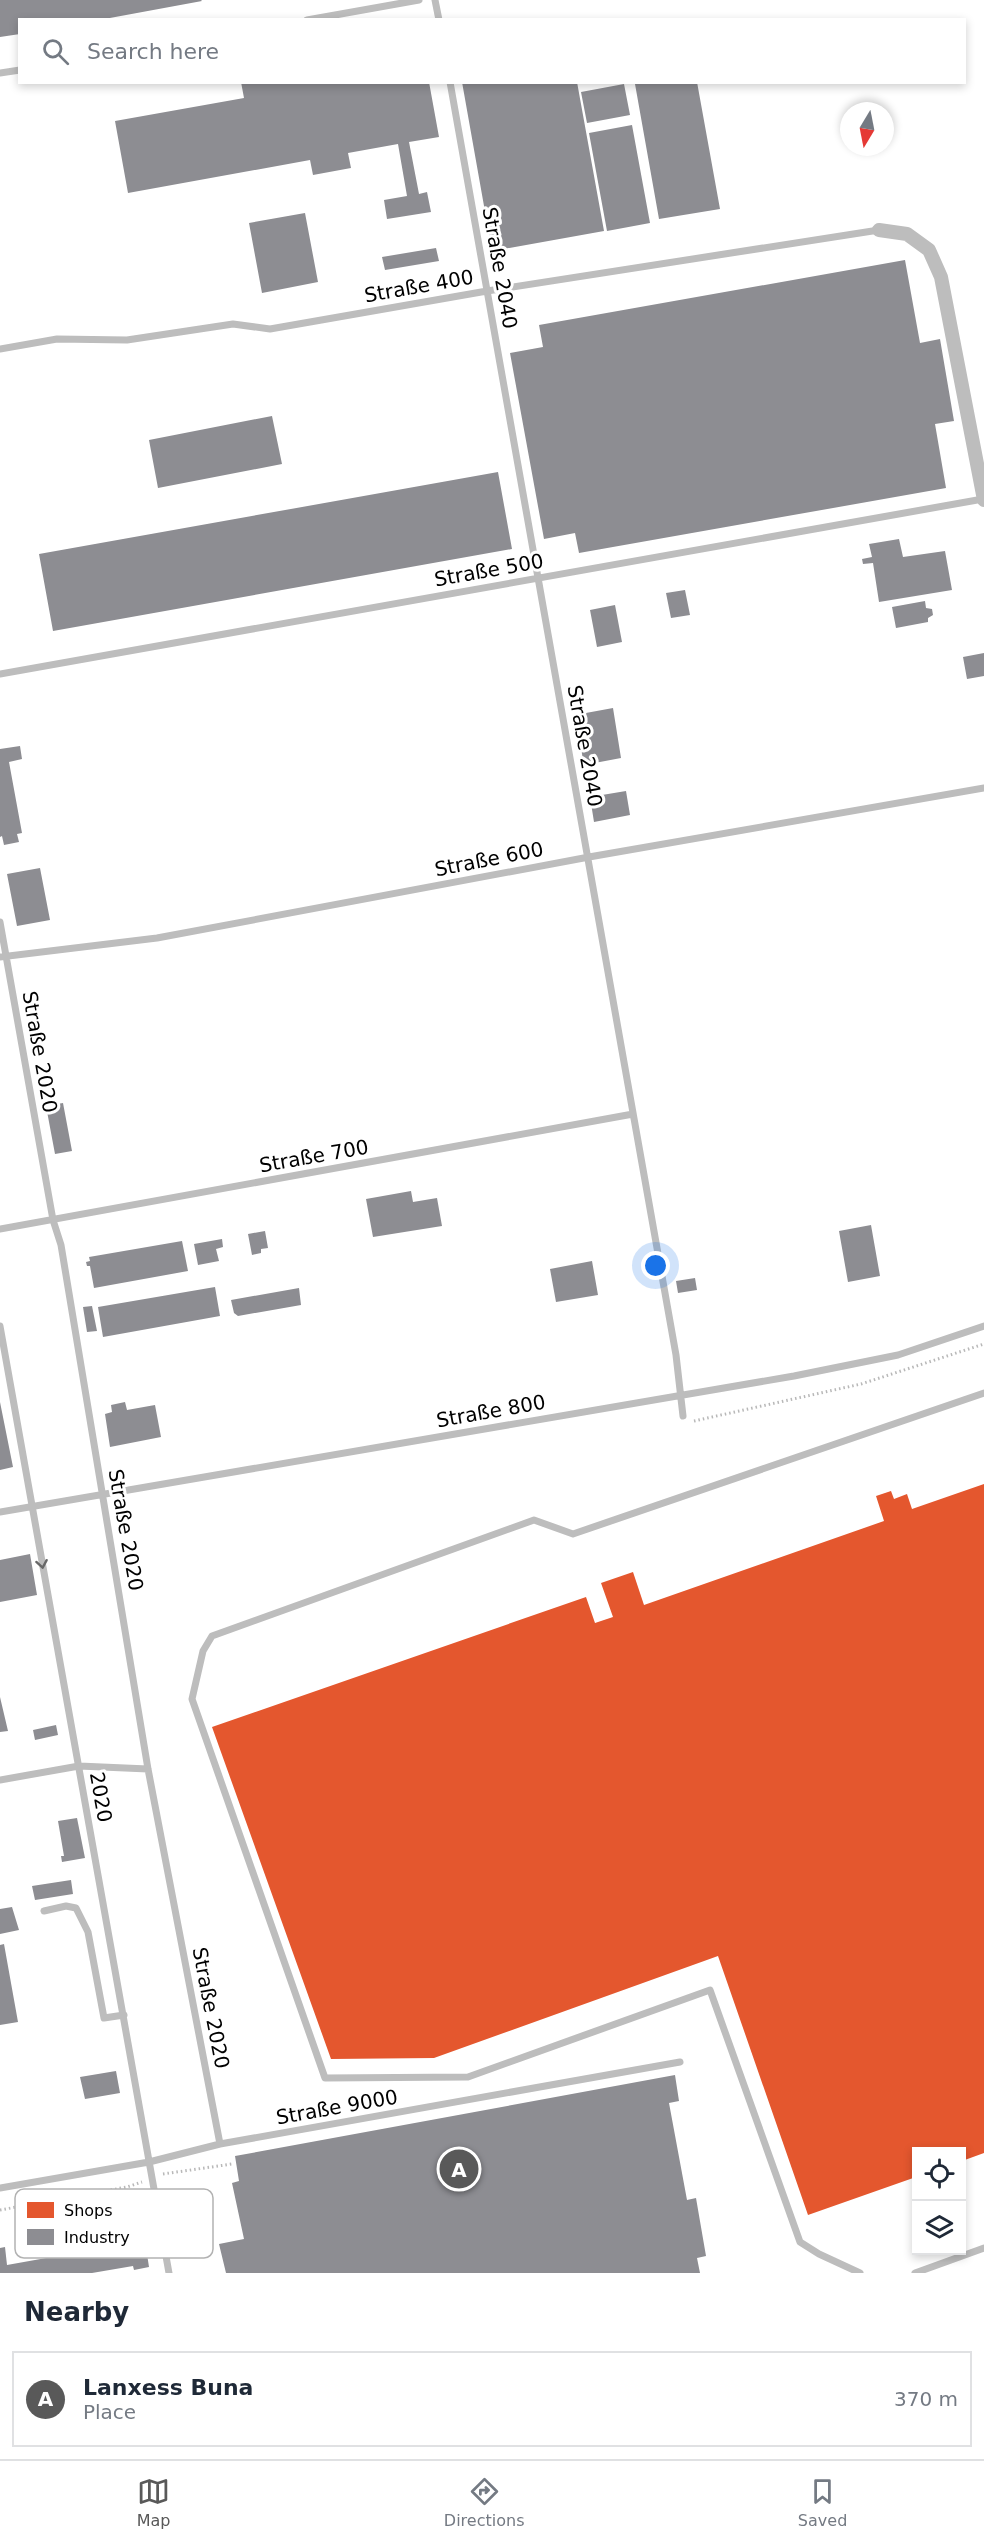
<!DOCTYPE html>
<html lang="en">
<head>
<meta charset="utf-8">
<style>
  body { margin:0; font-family:"DejaVu Sans",sans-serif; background:#f2f2f3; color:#1f2937 }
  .controls { position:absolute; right:18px; bottom:18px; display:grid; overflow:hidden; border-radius:0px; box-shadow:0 3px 9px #0003 }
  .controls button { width:54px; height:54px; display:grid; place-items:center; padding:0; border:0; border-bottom:2px solid #e0e1e3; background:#fff; color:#1f2937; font:30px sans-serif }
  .compass { position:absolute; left:840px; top:102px; width:54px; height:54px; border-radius:50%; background:#fff; box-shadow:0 3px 9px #0003; rotate:190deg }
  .you { position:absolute; left:656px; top:1266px; width:21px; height:21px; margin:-15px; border:4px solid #fff; border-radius:50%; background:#1a73e8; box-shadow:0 0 0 9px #1a73e833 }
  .badge { display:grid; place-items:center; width:39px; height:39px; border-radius:50%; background:#595959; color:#fff; font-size:20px; font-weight:700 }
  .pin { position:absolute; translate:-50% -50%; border:3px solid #fff; box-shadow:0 2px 6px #0006 }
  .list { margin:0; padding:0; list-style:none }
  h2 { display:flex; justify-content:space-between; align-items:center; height:78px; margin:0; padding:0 24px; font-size:26px }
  h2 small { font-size:20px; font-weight:400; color:#747a83 }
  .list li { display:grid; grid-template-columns:39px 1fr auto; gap:18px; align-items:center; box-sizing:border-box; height:96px; margin:0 12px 12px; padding:0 12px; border:2px solid #e0e1e3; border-radius:0px }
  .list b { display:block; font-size:22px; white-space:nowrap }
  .list p { margin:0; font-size:20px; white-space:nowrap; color:#747a83 }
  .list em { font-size:20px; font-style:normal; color:#747a83 }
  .icon { flex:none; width:33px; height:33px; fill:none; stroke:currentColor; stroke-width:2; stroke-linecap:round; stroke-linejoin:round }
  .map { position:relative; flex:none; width:984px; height:2273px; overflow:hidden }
  .search { position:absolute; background:#fff; box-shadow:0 3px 9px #0003; left:18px; right:18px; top:18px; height:66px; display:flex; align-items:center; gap:15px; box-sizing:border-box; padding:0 21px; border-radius:0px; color:#747a83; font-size:22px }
  .sheet { height:186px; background:#fff }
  nav { display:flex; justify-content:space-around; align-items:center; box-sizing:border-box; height:84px; border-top:2px solid #e0e1e3; background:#fff; font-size:16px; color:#747a83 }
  nav a { display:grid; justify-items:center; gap:3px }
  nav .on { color:#595959 }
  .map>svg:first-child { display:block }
  .shops { fill:#e4572e }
  .industry { fill:#8d8d92 }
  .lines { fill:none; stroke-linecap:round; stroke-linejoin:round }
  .path { stroke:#b8b8b8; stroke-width:3; stroke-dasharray:1.5 3; stroke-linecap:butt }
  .lane { stroke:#bdbdbd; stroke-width:7 }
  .street { stroke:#bdbdbd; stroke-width:14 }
  .oneway { stroke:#686868 }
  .labels { text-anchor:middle; stroke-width:6; stroke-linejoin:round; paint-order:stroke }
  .street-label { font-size:20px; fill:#000; stroke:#fff }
  .key { fill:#fff; stroke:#b2b2b2; stroke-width:1.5 }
  .key-label { font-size:16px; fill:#000 }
</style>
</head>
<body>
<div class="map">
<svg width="984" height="2273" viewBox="0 0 984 2273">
  <rect width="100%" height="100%" fill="#fff"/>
  <path class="shops" d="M984,1484V2153L962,2161V2152H916V2177L808,2215L718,1956L434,2058L331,2059L212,1727L586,1597L595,1623L613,1617L601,1583L633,1572L644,1605L884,1521L876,1496L891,1491L894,1499L907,1494L912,1509Z"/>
  <path class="industry" d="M0,0H201L202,1L99,20H20V34L0,37Z
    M241,82H429L439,137L409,142L419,194L427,192L431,212L387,219L384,200L407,196L398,144L348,153L351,168L313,175L310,160L128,193L115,121L244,98Z
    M462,82H577L604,231L492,251Z
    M645,82H697L720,209L659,219L635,84Z
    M624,84L630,115L587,123L581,92Z
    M632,125L650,223L607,231L589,133Z
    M305,213L318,282L262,293L249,223Z
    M436,248L439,261L385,270L382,257Z
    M905,260L920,343L940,339L954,421L935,424L946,488L579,553L575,533L544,539L510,353L543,347L539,325Z
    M272,416L282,464L158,488L149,440Z
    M498,472L512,549L53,631L39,554Z
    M899,539L903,557L945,551L952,590L879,602L873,563L863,564L862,559L872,557L869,544Z
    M685,590L690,615L671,618L666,593Z
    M925,601L926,608L932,609L933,615L928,618V622L896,628L892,607Z
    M615,605L622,642L597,647L590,610Z
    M984,653V676L967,679L963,657Z
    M613,708L621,758L584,765L575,715Z
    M20,746L22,759L9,762L22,833L17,834L19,842L4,845L2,836L0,837V749Z
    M626,791L630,815L594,822L590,797Z
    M40,868L50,920L17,926L7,874Z
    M63,1103L72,1151L55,1154L46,1106Z
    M411,1191L413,1202L437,1198L442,1226L373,1237L366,1199Z
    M871,1225L880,1276L848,1282L839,1231Z
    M265,1231L268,1248L261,1249V1253L252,1255L248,1234Z
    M222,1239L223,1247L216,1249L219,1261L198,1265L194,1244Z
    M182,1241L188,1271L94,1288L90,1266H87L86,1262L90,1261L89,1257Z
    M592,1261L598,1295L556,1302L550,1269Z
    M695,1278L697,1290L678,1293L676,1281Z
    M215,1287L220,1316L103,1337L98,1307Z
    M299,1288L301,1305L238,1316L234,1313L231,1300Z
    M92,1306L97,1331L87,1332L83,1307Z
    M0,1402L13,1467L0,1470Z
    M125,1402L127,1410L155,1405L161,1437L110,1447L105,1414L112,1412L111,1405Z
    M30,1554L37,1595L0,1602V1560Z
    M0,1697L8,1731L0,1732Z
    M56,1725L58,1735L35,1740L33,1730Z
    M77,1818L85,1858L62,1862L61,1856H64L58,1821Z
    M71,1880L73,1894L35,1900L32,1886Z
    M12,1907L19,1930L0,1934V1909Z
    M4,1944L18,2022L0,2025V1945Z
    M116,2071L120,2093L85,2099L80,2077Z
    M675,2075L679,2101L669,2103L687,2200L696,2198L706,2256L697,2258L700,2273H226L219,2244L244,2239L232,2183L239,2181L235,2156Z
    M143,2228L149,2267L134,2270L133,2266L92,2273H0V2248L5,2247L7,2265L119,2245L118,2241L128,2239L127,2231Z"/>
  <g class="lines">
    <path class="path" d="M694,1421L861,1384L984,1344
      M163,2174L232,2164
      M0,2210L127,2187L142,2182"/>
    <path class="lane" d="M435,0L439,20
      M307,20L419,0
      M0,73L20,70
      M450,82L676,1355L683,1416
      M0,349L57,339L127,340L233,324L270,329L487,291L879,230
      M0,674L983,499
      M0,922L53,1220L61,1245L148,1769L220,2144
      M0,957L157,938L589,857L984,788
      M0,1229L633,1114
      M0,1326L169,2273
      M0,1512L794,1376L898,1355L984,1326
      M0,1780L79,1766L148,1769
      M44,1911L66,1906L76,1908L88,1932L104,2018L124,2015
      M0,2188L149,2162L220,2144L680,2062
      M860,2273L819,2254L800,2242L710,1990L468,2077L325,2078L192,1699L203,1651L212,1636L534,1520L573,1534L984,1393
      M915,2273L984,2248"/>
    <path class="street" d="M879,230L907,234L929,250L941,277L984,500"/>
  </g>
  <defs><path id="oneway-chevron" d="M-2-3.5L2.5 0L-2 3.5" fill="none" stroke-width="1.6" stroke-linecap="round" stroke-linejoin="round" transform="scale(1.5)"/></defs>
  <use class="oneway" href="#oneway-chevron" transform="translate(42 1564) rotate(80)"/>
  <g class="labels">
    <g class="street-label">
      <text transform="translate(500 268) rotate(80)" y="7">Straße 2040</text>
      <text transform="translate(419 286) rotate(-10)" y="7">Straße 400</text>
      <text transform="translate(489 570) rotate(-10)" y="7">Straße 500</text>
      <text transform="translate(585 746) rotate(80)" y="7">Straße 2040</text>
      <text transform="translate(489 859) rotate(-11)" y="7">Straße 600</text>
      <text transform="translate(40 1052) rotate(80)" y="7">Straße 2020</text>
      <text transform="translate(314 1156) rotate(-10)" y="7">Straße 700</text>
      <text transform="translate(491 1411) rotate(-10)" y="7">Straße 800</text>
      <text transform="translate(126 1530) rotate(80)" y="7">Straße 2020</text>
      <text transform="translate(101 1797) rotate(80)" y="7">2020</text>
      <text transform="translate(211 2008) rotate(79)" y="7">Straße 2020</text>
      <text transform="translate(337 2107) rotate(-10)" y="7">Straße 9000</text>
    </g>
  </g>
  <rect x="15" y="2189" width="198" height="69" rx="9" class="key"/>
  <rect x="27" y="2202" width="27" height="16" fill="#e4572e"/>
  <rect x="27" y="2229" width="27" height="16" fill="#8d8d92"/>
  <g class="key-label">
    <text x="64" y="2216">Shops</text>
    <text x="64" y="2243">Industry</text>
  </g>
</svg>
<div class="controls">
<button><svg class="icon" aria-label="locate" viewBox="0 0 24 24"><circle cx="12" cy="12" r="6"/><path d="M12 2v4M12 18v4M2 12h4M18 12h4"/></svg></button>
<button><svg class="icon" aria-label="layers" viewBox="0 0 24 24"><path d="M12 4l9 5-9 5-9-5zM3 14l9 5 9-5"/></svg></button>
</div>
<svg class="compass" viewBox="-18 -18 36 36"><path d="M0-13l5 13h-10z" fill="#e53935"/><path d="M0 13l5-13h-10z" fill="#747a83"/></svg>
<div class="you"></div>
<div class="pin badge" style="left:459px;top:2169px">A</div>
<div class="search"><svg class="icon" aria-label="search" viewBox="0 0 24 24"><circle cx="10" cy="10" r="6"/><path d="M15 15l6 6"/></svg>Search here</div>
</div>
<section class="sheet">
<h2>Nearby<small></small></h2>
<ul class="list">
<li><span class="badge">A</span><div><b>Lanxess Buna</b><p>Place</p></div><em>370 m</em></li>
</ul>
</section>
<nav>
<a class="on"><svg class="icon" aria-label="map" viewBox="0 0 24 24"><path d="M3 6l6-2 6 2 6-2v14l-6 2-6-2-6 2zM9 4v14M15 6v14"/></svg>Map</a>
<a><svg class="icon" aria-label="directions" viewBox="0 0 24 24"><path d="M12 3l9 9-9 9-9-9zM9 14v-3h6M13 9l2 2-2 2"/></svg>Directions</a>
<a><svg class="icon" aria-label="saved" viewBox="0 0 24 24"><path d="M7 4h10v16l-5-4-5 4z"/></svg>Saved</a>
</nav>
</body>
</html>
